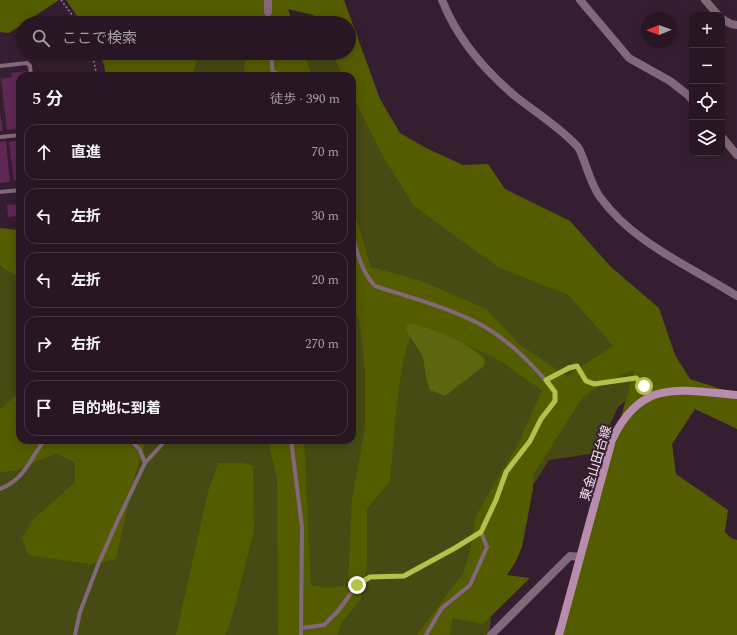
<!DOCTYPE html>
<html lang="ja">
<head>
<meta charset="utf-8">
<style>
  body { margin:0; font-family:Spectral,"Noto Sans JP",serif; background:#301f2d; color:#f1f3f6 }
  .controls { position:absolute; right:12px; top:12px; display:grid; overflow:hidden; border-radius:8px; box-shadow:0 2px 10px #0003 }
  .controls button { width:36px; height:36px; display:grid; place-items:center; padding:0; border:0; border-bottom:1px solid #443542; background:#281625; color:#f1f3f6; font:20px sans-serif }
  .compass { position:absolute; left:641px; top:12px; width:36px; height:36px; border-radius:50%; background:#281625; box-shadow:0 2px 10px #0003; rotate:269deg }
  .stop { position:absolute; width:12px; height:12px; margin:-9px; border:3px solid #b4c24a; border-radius:50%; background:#fff }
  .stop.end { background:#b4c24a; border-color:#fff; box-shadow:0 1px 4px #0008 }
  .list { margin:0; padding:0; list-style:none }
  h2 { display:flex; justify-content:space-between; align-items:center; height:52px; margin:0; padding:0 16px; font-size:17px }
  h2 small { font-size:13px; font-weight:400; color:#a59fa7 }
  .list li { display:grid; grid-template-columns:26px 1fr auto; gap:12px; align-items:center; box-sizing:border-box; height:56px; margin:0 8px 8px; padding:0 8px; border:1px solid #443542; border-radius:12px }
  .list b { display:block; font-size:15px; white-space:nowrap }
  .list em { font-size:13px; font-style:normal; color:#a59fa7 }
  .icon { flex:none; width:22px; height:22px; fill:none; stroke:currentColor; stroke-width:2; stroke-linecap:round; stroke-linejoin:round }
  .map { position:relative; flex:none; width:737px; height:635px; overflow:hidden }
  .search { position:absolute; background:#281625; box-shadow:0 2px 10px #0003; left:16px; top:16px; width:340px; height:44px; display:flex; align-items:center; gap:10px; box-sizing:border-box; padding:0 14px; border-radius:22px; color:#a59fa7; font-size:15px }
  .panel { position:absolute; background:#281625; box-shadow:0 2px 10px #0003; left:16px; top:72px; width:340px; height:372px; border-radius:12px }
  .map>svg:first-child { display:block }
  .green { fill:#454b12 }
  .forest { fill:#545c00 }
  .water { fill:#5d650f }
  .building { fill:#602755 }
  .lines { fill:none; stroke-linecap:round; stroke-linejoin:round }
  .path { stroke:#94808f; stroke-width:1.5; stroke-dasharray:2 2; stroke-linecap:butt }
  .service { stroke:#83687c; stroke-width:4 }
  .minor { stroke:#83687c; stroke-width:8 }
  .secondary { stroke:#b88cad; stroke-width:8 }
  .route { stroke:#b4c24a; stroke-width:5 }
  .labels { text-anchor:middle; stroke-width:4; stroke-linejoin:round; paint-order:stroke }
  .street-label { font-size:13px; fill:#f6e5f1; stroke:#361e31 }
</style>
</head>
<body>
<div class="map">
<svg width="737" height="635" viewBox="0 0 737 635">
  <rect width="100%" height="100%" fill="#361e31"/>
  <path class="green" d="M176,53H349L384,132L512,238L662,371L618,407L597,453L549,460L526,496L493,597L489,635H0V267L20,268V440H352V76H169Z"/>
  <path class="forest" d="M0,0H59L9,33L0,32Z
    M66,0H344L380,99L400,133L426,148L463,165L488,164L505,189L570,221L611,267L659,308L675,355L690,379L737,394V429L695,409L672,444L676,474L728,510L725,532L731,538L737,540V635H554L580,568L634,370L606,382L583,397L533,475V489L522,547L515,563L507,575L530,578L483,624L453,618L450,635H417L463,573L470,551L476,516L519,442L542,390C523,378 506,363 485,353C462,342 437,334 413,325L402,367L396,411L390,481L367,509V565L361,599L341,623L338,635H278L277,478L268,440H304L311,585L329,588L348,585L352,500L365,427V371L359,319L352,306V204L371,267L419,280L486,309L520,345L567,376L613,346L569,295L498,267L414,206L382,155L352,94V76H343L332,53H349V23H317L313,15L288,9L293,23H82Z
    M99,53H199L192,76H106L104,65Z
    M246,53H304L312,76H244Z
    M0,228L18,230L20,231V278L0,266Z
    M20,392V440H146L134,479L116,559L90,564L28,555L22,538L33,520L75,482V462L56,453L15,471L0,472V409Z
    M218,463H244L253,466L254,531L230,624L225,635H176L208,492Z"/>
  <path class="water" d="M410,323C436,330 467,340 485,360L484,366L445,396L430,390L426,378L423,357L406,330L407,325Z"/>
  <path class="building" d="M26,71L27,76H20V128L7,130L1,79L12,77L11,73Z
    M0,112L3,131H0Z
    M20,140V180L14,181L9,142Z
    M6,141L10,182L0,183V142Z
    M20,204V216L8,217L7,205Z"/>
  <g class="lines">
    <path class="path" d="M61,0L78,23
      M92,53L97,76"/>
    <path class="service" d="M268,12V23
      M271,53L273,76
      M0,66L27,63L30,66L31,76
      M273,72L286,76
      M0,137L20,135
      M0,192L20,190
      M546,381L569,367L577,366C580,370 583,379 588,381C597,387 624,378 636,378L654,394
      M131,440L140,450L145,463
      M291,440L302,527L301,635
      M0,489C26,479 29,459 45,440
      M301,628L324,625L338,611L357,585L369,577L404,576L455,548L481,532L496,500L507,472L530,441L541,419L555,401V392C535,366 506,337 476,322C443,306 409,297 375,286C361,271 357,252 352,233
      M75,635L80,612L98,565L117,522L145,463L166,440
      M426,635L442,608L470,585L487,547L481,532"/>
    <path class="minor" d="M442,0C457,38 483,69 515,96C535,112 558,126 576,145C580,148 581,154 583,158C588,171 592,186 600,197C634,244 690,266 737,296
      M580,0L629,58L670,81L688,95L692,100
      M705,0L718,15
      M268,12V0
      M722,19L731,24L737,25
      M722,137L737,155
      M491,635L570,556L580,557"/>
    <path class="secondary" d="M559,635L612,440C641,378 680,390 737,395"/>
  </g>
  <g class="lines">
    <path class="route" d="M357,585L370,577L404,576L455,548L481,532L496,500L506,472L530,441L541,419L555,401V392L546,380L569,368L577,366L586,381L594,384L636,378L644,386"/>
  </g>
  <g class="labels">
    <g class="street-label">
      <text transform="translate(595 463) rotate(-73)" y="5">東金山田台線</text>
    </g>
  </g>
</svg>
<div class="controls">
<button>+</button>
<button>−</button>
<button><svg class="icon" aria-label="locate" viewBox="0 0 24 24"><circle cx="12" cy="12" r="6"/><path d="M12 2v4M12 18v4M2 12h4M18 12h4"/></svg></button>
<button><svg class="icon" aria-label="layers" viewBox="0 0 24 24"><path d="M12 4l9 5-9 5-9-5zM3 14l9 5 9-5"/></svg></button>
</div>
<svg class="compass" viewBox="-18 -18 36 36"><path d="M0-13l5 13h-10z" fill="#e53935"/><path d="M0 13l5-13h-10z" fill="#a59fa7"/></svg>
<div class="stop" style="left:644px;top:386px"></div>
<div class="stop end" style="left:357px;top:585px"></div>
<div class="search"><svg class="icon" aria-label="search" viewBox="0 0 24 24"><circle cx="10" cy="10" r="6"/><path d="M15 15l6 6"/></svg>ここで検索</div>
<section class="panel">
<h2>5 分<small>徒歩 · 390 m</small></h2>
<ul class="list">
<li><svg class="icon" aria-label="ahead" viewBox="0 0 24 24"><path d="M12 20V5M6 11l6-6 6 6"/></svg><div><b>直進</b></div><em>70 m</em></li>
<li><svg class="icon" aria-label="left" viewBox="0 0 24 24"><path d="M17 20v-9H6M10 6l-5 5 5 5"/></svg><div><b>左折</b></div><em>30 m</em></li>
<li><svg class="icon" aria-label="left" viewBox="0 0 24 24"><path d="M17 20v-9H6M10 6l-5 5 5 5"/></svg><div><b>左折</b></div><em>20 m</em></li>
<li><svg class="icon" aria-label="right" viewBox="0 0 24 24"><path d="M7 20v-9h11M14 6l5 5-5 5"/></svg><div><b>右折</b></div><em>270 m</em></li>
<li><svg class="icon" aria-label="arrive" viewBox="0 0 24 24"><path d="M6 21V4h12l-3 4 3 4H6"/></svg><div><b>目的地に到着</b></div></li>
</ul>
</section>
</div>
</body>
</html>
